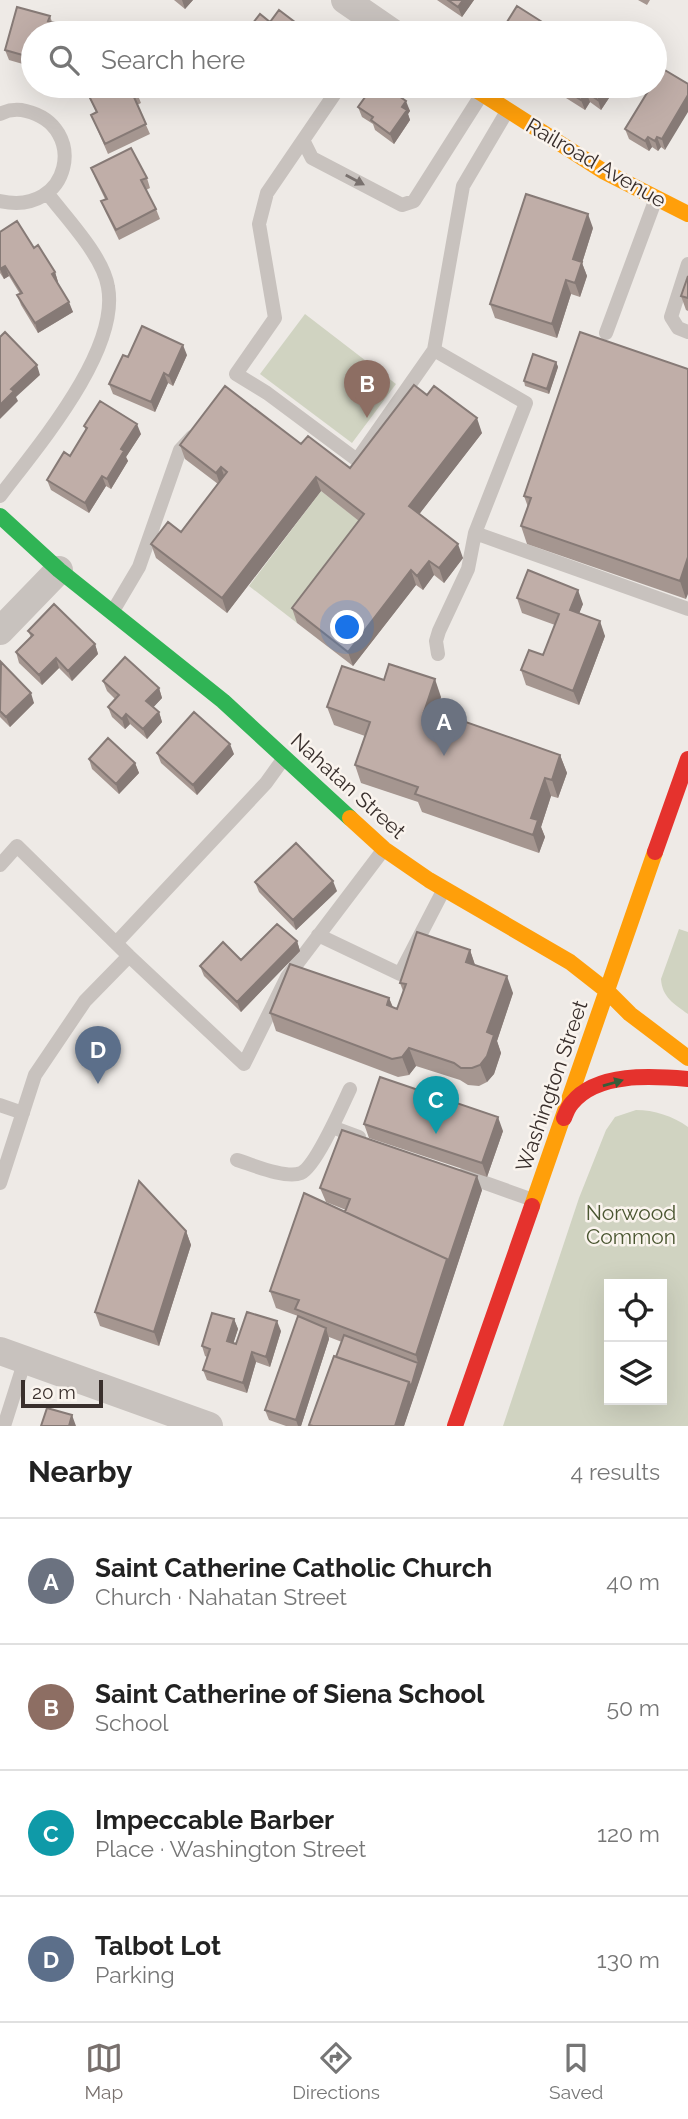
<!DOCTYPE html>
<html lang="en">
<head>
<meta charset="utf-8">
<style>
  body { margin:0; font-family:Raleway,sans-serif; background:#f2f2f2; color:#222 }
  .controls { position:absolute; right:21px; bottom:21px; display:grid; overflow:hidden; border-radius:0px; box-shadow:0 7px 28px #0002 }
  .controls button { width:63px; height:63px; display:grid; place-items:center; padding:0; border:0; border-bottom:2px solid #e0e0e0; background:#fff; color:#222; font:35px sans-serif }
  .scale { position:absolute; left:21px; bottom:18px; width:82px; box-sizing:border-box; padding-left:7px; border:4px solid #392f2c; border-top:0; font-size:19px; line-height:24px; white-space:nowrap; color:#392f2c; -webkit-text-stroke:5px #faf4ee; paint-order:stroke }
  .you { position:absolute; left:348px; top:628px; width:24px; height:24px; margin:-18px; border:5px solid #fff; border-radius:50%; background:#1a73e8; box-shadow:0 0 0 10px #1a73e833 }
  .badge { display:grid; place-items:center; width:46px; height:46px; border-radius:50%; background:#78706d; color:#fff; font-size:23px; font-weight:700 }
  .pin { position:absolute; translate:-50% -58px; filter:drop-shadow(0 2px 4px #0008) }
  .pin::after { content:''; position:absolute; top:37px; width:24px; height:21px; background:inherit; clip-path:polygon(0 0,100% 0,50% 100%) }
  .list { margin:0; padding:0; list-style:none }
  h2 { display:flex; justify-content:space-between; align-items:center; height:91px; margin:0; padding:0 28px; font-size:30px }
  h2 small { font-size:23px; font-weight:400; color:#767676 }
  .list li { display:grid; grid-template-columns:46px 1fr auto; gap:21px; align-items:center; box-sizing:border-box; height:126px; padding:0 28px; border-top:2px solid #e0e0e0 }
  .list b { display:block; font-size:26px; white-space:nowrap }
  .list p { margin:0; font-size:23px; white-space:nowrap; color:#767676 }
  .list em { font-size:23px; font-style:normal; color:#767676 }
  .icon { flex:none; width:38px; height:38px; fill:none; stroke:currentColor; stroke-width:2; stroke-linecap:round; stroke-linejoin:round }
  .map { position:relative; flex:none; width:688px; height:1426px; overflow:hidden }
  .search { position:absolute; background:#fff; box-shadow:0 7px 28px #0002; left:21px; right:21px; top:21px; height:77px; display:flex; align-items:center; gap:18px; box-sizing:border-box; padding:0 24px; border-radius:38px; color:#767676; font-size:26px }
  .sheet { height:595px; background:#fff }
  nav { display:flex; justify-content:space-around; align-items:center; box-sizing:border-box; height:98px; border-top:2px solid #e0e0e0; background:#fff; font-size:19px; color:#767676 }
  nav a { display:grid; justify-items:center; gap:4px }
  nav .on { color:#78706d }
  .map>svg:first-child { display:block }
  .green { fill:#d0d3c1; fill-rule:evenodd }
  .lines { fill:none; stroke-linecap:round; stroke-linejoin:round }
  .lane { stroke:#c8c2be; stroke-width:14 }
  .street { stroke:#c8c2be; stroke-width:28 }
  .fast { stroke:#30b455; stroke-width:16 }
  .slow { stroke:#ff9f0a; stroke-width:16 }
  .jam { stroke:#e5322d; stroke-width:16 }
  .wall { fill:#a59690 }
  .shaded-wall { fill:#867a76 }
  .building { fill:#c0aea8; stroke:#867a76; stroke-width:2 }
  .oneway { fill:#79716e }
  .oneway2 { fill:#365e3a }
  .labels { text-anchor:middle; stroke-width:5; stroke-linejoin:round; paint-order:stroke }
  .street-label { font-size:21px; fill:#392f2c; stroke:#faf4ee }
  .park-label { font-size:21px; fill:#4a5631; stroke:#faf4ee }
</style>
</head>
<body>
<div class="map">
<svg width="688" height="1426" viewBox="0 0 688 1426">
  <rect width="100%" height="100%" fill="#eeeae6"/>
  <path class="green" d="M305,314L396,384L352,443L260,374Z
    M321,491L370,529L297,623L249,586Z
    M679,929L688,932V1014C674,1004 662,997 661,979Z
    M636,1110C654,1110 673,1116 688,1127V1426H503L579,1198L606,1130L615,1117ZM609,1284H662V1400H609Z"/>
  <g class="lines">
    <path class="lane" d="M340,86L267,193L259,224L275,318L236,374L267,393L357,460L434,350L463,186L506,113
      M0,114C8,110 18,109 26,111C89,126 71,217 0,201
      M303,140L312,158L402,205L414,201L480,97
      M688,264L671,317L678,328L688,332
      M606,333L655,201
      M434,350L526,403L475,533L688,609
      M0,496C37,447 120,351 108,287C103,256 67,219 48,194
      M113,611L139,567L180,450L192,437
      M438,654L436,641L439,631L468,569L475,533
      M0,865L17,846L129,956L244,1064L287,977L384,849
      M318,935L400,974L443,891
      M116,943L266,783L284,758
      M0,1105L23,1113
      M332,1127L359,1137
      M237,1160C253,1165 286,1179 301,1173C316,1166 342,1106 350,1089
      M463,1175L533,1200
      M0,1183L35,1075L85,1001L129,956
      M4,1426L25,1360"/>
    <path class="street" d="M345,0L393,33
      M0,631L59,570
      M0,1351L209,1426"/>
    <path class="fast" d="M0,516L59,570L223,701L350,818"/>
    <path class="slow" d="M470,86L603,171L688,214
      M350,818L384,849L429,880L570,962L607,991L630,1014L688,1058
      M532,1206L655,852"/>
    <path class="jam" d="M655,852L688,759
      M564,1118C566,1113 568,1107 572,1103C597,1072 652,1076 688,1079
      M455,1426L532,1206"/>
  </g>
  <path class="wall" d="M174,0H193L185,9Z
    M437,0H474L462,17Z
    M638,0H650L647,5Z
    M17,7L50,16L52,22L79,30L80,33H33V67L9,60L5,50Z
    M84,86L137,93L141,103L137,105L150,134L108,154L91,115L96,112Z
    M564,86H617L601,110L590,102L585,110L566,98L563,88Z
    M646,86H655L665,150L661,147L658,151L652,147L649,151L629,139L625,129L648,91Z
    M403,99L410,111L408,114L410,120L394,144L375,130L373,124L362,117L358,107Z
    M91,168L147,178L150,188L146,190L156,209L160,219L119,240L105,211L101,201L105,199L95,178Z
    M593,228L582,263L587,276L580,297L571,294L557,338L495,318L490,304Z
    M0,232L34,248L55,272L58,282L57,283L73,312L38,333L21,305L17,295L20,294L9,276L4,279L0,273Z
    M688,276V311L686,310L681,296Z
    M187,355L173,386L168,383L155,412L113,394L109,384L128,357Z
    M556,362L558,367L549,394L525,386L524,381Z
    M688,369L686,599L527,544L521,526L528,507L524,496Z
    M427,395L482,433L419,514L463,558L444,583L434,575L423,590L416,585L353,666L297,623L292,608L359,521L321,491L227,613L156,558L151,544L181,532L218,484L185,459L180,445L301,444L350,468Z
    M84,426L141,434L126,457L128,461L111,489L106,486L89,513L51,490L47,480L70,456L86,431Z
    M517,598L583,604L579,613L605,636L579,705L526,685L521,670L543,655L555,625L522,613Z
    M28,631L95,644L98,654L72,681L59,668L42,685L19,663L16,652L31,637Z
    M0,663L34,703L10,727L0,717Z
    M384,680L441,697L435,715L560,755L567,773L558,798L551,796L541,827L545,837L539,853L422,812L418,802L361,783L355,765L365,736L334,725L327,707Z
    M103,681L159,688L162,698L153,707L159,712L162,722L147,739L130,724L125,729L112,717L108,707L115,699L107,691Z
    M157,753L234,754L197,795L161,763Z
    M89,759L135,763L139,773L119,794L92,769Z
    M255,882L337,891L296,930L259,892Z
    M297,941L300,951L241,1012L204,976L200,966L241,960Z
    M470,950L475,965L513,993L497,1041L501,1053L494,1074L487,1082L479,1086L468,1085L460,1080L416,1066L409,1075L398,1077L276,1031L270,1013L389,998L393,1007L397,1009L403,991L400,983Z
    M364,1124L503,1131L487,1177L369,1138Z
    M320,1188L482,1190L404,1426H310L342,1342L329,1337V1339L301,1426H286L269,1420L265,1410L298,1316L276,1308L270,1291L346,1210L326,1202Z
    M186,1231L191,1245L159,1346L100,1326L95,1312Z
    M234,1319L238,1329L233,1343L236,1344L281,1331L270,1367L256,1362L247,1393L207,1380L203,1370L207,1357L205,1356L202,1346Z"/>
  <path class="shaded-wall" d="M182,0H193L185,9Z
    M463,0H474L462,17L458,7Z
    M300,26L302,33H294Z
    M607,86H617L601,110L598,100Z
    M399,89L403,99L396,94Z
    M586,92L590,102L585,110L581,100Z
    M688,95V112L665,150L662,139Z
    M406,101L410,111L408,114L410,120L394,144L390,134L402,107Z
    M648,137L652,147L649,151L645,141Z
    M657,137L661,147L658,151L655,141Z
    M588,214L593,228L582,263L587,276L580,297L575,283L573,259Z
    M5,266L9,276L4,279L0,269Z
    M55,272L58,282L55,284L52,274Z
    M566,280L571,294L557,338L552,324Z
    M69,302L73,312L38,333L35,323Z
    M183,345L187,355L173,386L169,376Z
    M556,362L558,367L549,394L547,389Z
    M37,365L40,375L16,397L18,401L0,419V405L11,389Z
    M164,373L168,383L155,412L151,402Z
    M477,418L482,433L414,521L409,506Z
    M137,424L141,434L126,457L128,461L111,489L107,479L121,449Z
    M221,467L226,481L221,487L216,473Z
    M102,476L106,486L89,513L85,503Z
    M316,477L321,491L227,613L222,598Z
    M458,544L463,558L444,583L439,568Z
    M688,557V594L686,599L680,581Z
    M429,561L434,575L423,590L417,576Z
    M411,570L416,585L353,666L348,652Z
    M578,590L583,604L575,624L570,610Z
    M600,621L605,636L579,705L573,691Z
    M95,644L98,654L72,681L68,671Z
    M56,658L59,668L42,685L39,675Z
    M435,679L441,697L430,729L424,712Z
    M159,688L162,698L150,711L146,701Z
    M31,693L34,703L10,727L6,717Z
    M159,712L162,722L147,739L143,729Z
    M126,714L130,724L125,729L122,719Z
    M230,744L234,754L197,795L193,785Z
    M560,755L567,773L558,798L552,780Z
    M135,763L139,773L119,794L116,784Z
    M545,778L551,796L541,827L545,837L539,853L533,835L531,818Z
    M333,881L337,891L296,930L293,920Z
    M297,941L300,951L241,1012L237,1002Z
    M470,950L476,968L466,962Z
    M507,976L513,993L497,1041L501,1053L494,1074L487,1082L480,1065L487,1032Z
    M389,998L396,1016L387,1005Z
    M409,1048L416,1066L409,1075L402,1057Z
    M498,1117L503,1131L487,1177L482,1163Z
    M477,1176L482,1190L422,1373L404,1426H395L409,1382L418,1363L416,1355L447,1259Z
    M186,1231L191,1245L159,1346L154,1332Z
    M234,1319L238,1329L231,1351L227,1341Z
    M277,1321L281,1331L270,1367L266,1357Z
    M326,1328L329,1339L301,1426H298L296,1420Z
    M252,1352L256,1362L247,1393L243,1383Z
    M72,1415L76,1426H69Z"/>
  <path class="building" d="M448,0H463L458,7Z
    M517,6L550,27L546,33H500Z
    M17,7L50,16L48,21L79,30L78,33H33V58L5,50Z
    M279,10L300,26L294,33H245L260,14L270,22Z
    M658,66L688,84V95L662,139L657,137L655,141L648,137L645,141L625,129L650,88L647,86H655V71Z
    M84,86H134L137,93L133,95L146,124L105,144L91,115L97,112Z
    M373,86H394L399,89L396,94L406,101L402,107L407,110L390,134L371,120L373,117L358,107Z
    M564,86H607L598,100L586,92L581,100L563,88Z
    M131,148L147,178L141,180L156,209L116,230L101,201L107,199L91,168Z
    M526,194L588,214L573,259L582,262L575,283L566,280L552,324L490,304Z
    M17,221L34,248L38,245L55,272L52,274L69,302L35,323L17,295L22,293L5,266L0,269V232Z
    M688,276V298L681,296Z
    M142,326L183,345L169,376L164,373L151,402L109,384L123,355L128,357Z
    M5,332L37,365L11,389L14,391L0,405V337Z
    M580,332L688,369V557L680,581L521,526L531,498L524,496Z
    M533,354L556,362L547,389L524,381Z
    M414,385L427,395L434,386L477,418L409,506L458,544L439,568L429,561L417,576L411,570L348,652L292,608L364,514L316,477L222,598L151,544L168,522L181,532L227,472L221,467L216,473L180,445L225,386L301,444L308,436L350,468Z
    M100,401L137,424L121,449L124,451L107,479L102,476L85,503L47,480L64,452L70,456L87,428L84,426Z
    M528,570L578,590L570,610L600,621L573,691L521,670L529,650L543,655L559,614L517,598Z
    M54,604L95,644L68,671L56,658L39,675L16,652L33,635L28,631Z
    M125,657L159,688L146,701L159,712L143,729L126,714L122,719L108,707L119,695L103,681Z
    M1,662L31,693L6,717L0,711Z
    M389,664L435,679L424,712L442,718L443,714L560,755L552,780L545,778L531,818L538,820L533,835L415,794L418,787L355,765L370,722L327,707L342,666L384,680Z
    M194,712L230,744L193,785L157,753Z
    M108,738L135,763L116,784L89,759Z
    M296,843L333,881L293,920L255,882Z
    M277,924L297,941L237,1002L200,966L223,942L241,960Z
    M417,932L470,950L466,962L507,976L487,1032L494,1035L487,1056L480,1065L472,1068H461L454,1063L409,1048L402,1057L392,1059L270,1013L290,964L389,998L387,1005L397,1009L406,984L400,983Z
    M380,1077L498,1117L482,1163L364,1124Z
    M342,1130L477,1176L448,1262L447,1259L345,1212L350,1199L320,1188Z
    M139,1181L186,1231L154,1332L95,1312Z
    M304,1193L447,1259L416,1355L295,1309L299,1300L270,1291Z
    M247,1312L277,1321L266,1357L252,1352L243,1383L203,1370L210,1349L202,1346L212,1313L234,1319L227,1341L236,1344Z
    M298,1316L326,1328L296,1420L265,1410Z
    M344,1335L418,1363L411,1387L409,1382L336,1357Z
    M334,1356L409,1382L395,1426H313L309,1425Z
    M47,1408L72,1415L69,1426H41Z"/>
  <defs><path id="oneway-solid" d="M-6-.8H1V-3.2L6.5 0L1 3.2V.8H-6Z" transform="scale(1.75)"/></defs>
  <use class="oneway" href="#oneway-solid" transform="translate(355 180) rotate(28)"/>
  <use class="oneway2" href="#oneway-solid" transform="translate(613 1083) rotate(-16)"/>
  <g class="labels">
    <g class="street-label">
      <text transform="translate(596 163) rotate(30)" y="7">Railroad Avenue</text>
      <text transform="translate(348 786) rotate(42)" y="7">Nahatan Street</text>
      <text transform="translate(552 1086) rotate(-71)" y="7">Washington Street</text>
    </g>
    <g class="park-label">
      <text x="631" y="1220">Norwood<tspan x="631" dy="24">Common</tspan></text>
    </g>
  </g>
</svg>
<div class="controls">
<button><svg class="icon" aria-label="locate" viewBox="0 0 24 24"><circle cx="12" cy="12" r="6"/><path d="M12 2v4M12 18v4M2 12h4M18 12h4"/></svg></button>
<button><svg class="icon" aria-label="layers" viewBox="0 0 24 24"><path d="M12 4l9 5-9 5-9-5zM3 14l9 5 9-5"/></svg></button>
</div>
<div class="scale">20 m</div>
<div class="you"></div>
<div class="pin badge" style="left:444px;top:756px;background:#6b7280">A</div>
<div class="pin badge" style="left:367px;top:418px;background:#8d6e63">B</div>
<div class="pin badge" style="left:436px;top:1134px;background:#0f9aa8">C</div>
<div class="pin badge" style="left:98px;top:1084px;background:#5c6f8a">D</div>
<div class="search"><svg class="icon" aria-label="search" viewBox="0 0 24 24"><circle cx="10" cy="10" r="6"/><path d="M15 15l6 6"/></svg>Search here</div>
</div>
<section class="sheet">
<h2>Nearby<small>4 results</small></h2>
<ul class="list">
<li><span class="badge" style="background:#6b7280">A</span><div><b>Saint Catherine Catholic Church</b><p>Church · Nahatan Street</p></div><em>40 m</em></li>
<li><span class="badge" style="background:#8d6e63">B</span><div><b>Saint Catherine of Siena School</b><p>School</p></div><em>50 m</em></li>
<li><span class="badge" style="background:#0f9aa8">C</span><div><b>Impeccable Barber</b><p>Place · Washington Street</p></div><em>120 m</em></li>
<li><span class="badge" style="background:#5c6f8a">D</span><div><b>Talbot Lot</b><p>Parking</p></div><em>130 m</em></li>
</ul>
</section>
<nav>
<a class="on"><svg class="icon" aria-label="map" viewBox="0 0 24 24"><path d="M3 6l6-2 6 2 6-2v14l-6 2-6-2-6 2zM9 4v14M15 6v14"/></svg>Map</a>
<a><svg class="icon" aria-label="directions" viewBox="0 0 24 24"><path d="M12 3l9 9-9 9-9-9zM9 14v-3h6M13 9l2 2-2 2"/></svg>Directions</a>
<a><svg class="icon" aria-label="saved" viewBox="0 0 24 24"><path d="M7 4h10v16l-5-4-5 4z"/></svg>Saved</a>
</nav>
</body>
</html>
